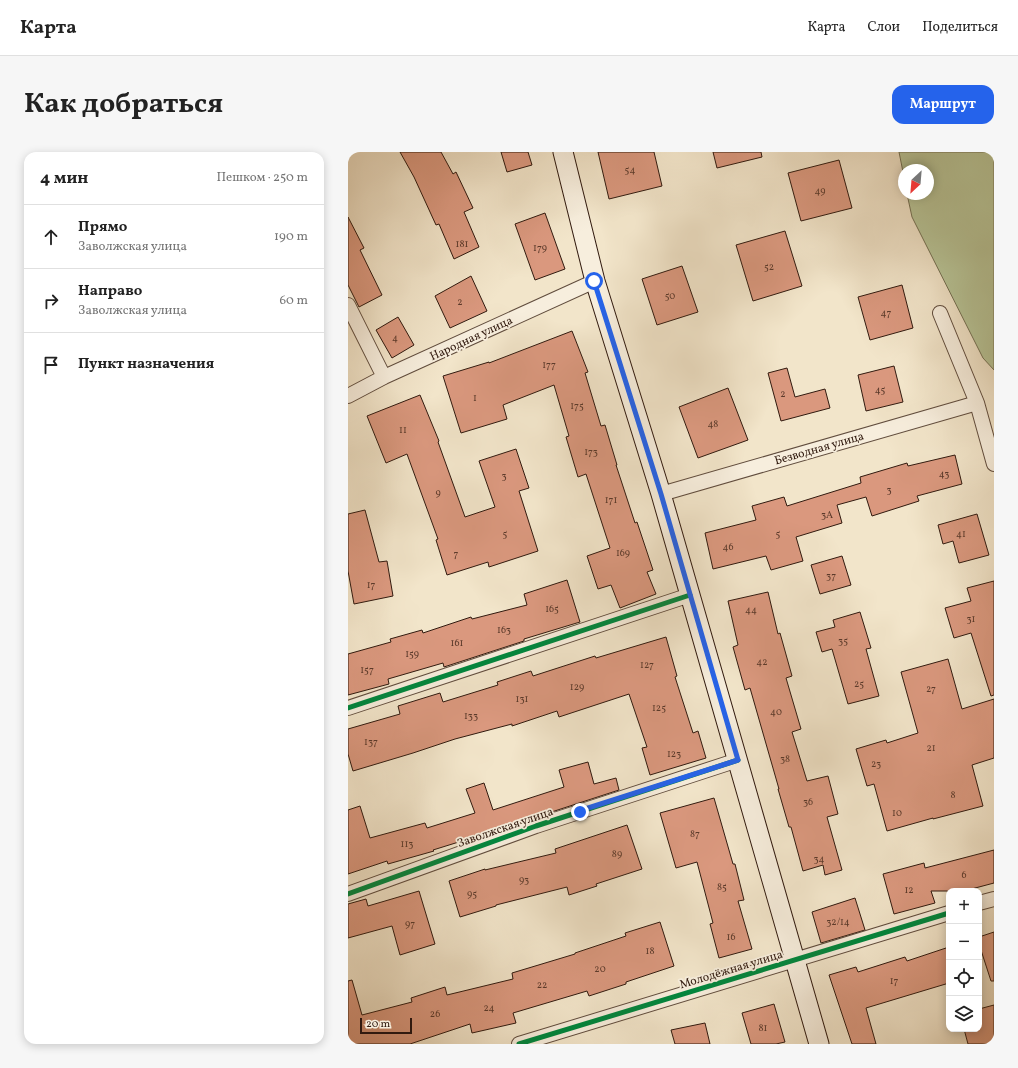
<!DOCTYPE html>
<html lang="ru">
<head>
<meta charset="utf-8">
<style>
  body { margin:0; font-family:Vollkorn,serif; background:#f6f6f6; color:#222 }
  .controls { position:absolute; right:12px; bottom:12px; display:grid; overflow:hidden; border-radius:8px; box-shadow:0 2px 10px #0003 }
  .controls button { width:36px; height:36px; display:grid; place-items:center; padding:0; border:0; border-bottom:1px solid #e0e0e0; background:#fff; color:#222; font:20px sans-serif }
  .compass { position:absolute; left:550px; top:12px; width:36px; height:36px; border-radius:50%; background:#fff; box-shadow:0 2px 10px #0003; rotate:206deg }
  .scale { position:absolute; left:12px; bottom:10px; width:52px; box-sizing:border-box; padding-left:4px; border:2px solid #311a0f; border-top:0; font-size:11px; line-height:14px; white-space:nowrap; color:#311a0f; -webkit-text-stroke:3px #f7eedd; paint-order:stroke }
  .stop { position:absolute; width:12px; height:12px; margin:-9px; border:3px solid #2563eb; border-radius:50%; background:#fff }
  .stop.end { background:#2563eb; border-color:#fff; box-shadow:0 1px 4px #0008 }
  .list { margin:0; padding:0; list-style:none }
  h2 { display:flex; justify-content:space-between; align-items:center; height:52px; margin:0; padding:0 16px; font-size:17px }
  h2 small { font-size:13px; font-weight:400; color:#767676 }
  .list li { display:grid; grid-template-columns:26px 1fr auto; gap:12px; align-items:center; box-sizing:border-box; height:64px; padding:0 16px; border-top:1px solid #e0e0e0 }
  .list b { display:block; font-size:15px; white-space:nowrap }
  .list p { margin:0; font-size:13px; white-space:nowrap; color:#767676 }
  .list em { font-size:13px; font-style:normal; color:#767676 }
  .icon { flex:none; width:22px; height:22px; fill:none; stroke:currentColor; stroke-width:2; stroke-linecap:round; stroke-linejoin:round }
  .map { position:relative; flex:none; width:646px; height:892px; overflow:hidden; border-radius:12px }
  header { display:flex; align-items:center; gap:24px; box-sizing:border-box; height:56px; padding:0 20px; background:#fff; border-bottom:1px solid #e0e0e0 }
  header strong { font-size:19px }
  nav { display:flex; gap:22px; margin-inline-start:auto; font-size:14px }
  .intro { display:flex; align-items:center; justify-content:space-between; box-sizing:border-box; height:96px; padding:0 24px }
  h1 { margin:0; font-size:28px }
  .button { padding:10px 18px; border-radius:12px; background:#2563eb; color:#fff; font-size:14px; font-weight:700 }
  main { display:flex; gap:24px; padding:0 24px }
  aside { flex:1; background:#fff; border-radius:12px; box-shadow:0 2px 10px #0003 }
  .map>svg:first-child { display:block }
  .green { fill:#b8c598; stroke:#747054 }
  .building { fill:#da987e; stroke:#311a0f }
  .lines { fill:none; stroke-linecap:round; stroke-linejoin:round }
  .street-casing { stroke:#614d3e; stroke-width:16 }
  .secondary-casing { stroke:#311a0f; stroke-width:21 }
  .street { stroke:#f7eedd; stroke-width:14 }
  .secondary { stroke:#f7eedd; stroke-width:19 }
  .cycleway-casing { stroke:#f7eedd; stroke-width:8 }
  .cycleway { stroke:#00873e; stroke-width:5 }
  .route { stroke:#2563eb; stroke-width:5 }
  .labels { text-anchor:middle; stroke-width:3.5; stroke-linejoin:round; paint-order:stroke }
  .number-label { font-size:10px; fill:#5b3a2b }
  .street-label { font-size:12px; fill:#311a0f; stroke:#f7eedd }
</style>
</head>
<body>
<header>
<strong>Карта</strong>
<nav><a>Карта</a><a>Слои</a><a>Поделиться</a></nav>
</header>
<div class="intro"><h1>Как добраться</h1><a class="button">Маршрут</a></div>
<main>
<aside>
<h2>4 мин<small>Пешком · 250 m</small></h2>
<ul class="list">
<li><svg class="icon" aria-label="ahead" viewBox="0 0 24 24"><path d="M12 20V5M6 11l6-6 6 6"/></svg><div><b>Прямо</b><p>Заволжская улица</p></div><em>190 m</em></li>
<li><svg class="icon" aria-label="right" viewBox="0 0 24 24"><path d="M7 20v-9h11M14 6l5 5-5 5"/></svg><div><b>Направо</b><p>Заволжская улица</p></div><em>60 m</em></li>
<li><svg class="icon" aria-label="arrive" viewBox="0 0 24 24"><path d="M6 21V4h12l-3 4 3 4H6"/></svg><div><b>Пункт назначения</b></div></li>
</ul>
</aside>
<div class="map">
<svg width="646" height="892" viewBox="0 0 646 892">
  <rect width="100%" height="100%" fill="#f2e5ca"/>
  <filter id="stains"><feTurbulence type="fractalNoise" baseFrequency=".005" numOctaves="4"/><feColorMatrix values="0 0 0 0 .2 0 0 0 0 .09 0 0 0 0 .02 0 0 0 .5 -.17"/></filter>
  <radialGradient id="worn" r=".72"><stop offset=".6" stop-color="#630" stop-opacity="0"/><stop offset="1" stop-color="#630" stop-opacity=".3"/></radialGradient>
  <path class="green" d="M551,0H646V218L635,206L564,65L559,42H580V18H556V25Z"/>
  <path class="building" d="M52,0H93L105,22L108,20L125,56L116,60L131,95L106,107L91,72L88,73L66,25Z
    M153,0H180L184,13L159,20Z
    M250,0H306L314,34L261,47Z
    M365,0H413L414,5L369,16Z
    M491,8L504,56L453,69L440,21Z
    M197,61L217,117L187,128L167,72Z
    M0,65L16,96L12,98L34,143L11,155L0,133Z
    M437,79L454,134L405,149L388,93Z
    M334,114L350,160L309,173L294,127Z
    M123,124L139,159L102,176L87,144Z
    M554,133L565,176L522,188L510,145Z
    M50,165L66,193L44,206L28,178Z
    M224,179L240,220L237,221L253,274L257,273L269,313H268L287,371L289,370L305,418L299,420L308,442L272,456L263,433L250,437L239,404L262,396L238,322L230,325L218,285L221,284L206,233L155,253L159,267L113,281L95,224L141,210V211Z
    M546,214L555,250L518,259L510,223Z
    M439,216L447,245L477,237L482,256L433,269L420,221Z
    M380,236L400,288L350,306L331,255Z
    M72,243L91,289L90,290L117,365L147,355L131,309L168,297L181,336L171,339L190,399L141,415L140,410L99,423L88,388L90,387L59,302L38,311L19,264Z
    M607,303L614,332L569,344L571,349L524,364L518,345L489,353L494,371L448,385L455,409L423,418L418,404L365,417L357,381L408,368L404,354L436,345L439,354L513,331L512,325L559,311L560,314Z
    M17,358L31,410L39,409L45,444L6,452L0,419V362Z
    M629,362L641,403L611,411L605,389L595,392L590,373Z
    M494,404L503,433L472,442L463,413Z
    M219,428L232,470L176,487V489L96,515L95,511L40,527L41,532L0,543V502L43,490L42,487L74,478L75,481L123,465L124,467L179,453L176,442Z
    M646,429V543L643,544L623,481L606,486L597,456L623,449L619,436Z
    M420,440L430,482L432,481L444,524L438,526L453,577L444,580L459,629L480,624L490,662L479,665L494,718L477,723L475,713L455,719L443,675H441L430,637H431L402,536L397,538L385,495L390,493L380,449Z
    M512,460L523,496L518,497L531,544L500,552L484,497L474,500L468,480L487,475L485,468Z
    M318,485L329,524L327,525L345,581L350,579L358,606L302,623L294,596L299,595L281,542L211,565L209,559L164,574V572L107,587L65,601L5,619L0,602V577L52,562L50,554L92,541L95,550L150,533L149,530L183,519L185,524L247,504L248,506Z
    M600,507L614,557L646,547V606L624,613L635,654L585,667V666L539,679L526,632L519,634L508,597L538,588L539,591L570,581L553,520Z
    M240,610L246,632L268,626L271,638L130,684L85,698L86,699L40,712L39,709L0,722V658L12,654L22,686L77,671L79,676L127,661L118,637L136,631L145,658L216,635L211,618Z
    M366,646L385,712H387L396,748L390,749L404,797L371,806L362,772L365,771L349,710L328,716L312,661Z
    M279,673L294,717L248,732L249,734L221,743L219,735L148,753V754L112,765L101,729L137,717V718L208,701L207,697Z
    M646,698V731L616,739H583L587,751L546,762L535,722L576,711L577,716Z
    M71,739L87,792L52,803L44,774L0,786V752L18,747L20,754Z
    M507,746L517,778L473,791L464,760Z
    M312,770L326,814L278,830V832L241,844L239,839L165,861L168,871L124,881L122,872L62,892H0V829L4,828L14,863L64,850L63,846L97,835L99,843L165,827L164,821L227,802V801L278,784L277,781Z
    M646,780V829H643L631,792V785Z
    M601,795V831L518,856L528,892H504L481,823L508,815L510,820L557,805L559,809Z
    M426,852L437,890L428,892H403L394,861Z
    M646,853V892H620L616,877H631V857Z
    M357,871L362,892H327L323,878Z"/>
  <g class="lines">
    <defs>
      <path id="street" d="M0,153L36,225
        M592,161L629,251L646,312
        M0,244L36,225L247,129
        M313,342L629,251
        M0,556L342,443
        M0,742L188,674L390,608
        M631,751L646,747
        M171,892L601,761"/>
      <path id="secondary" d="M215,0L247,129L313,342L471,892"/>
    </defs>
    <use href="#street" class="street-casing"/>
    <use href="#secondary" class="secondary-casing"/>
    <use href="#street" class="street"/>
    <use href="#secondary" class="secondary"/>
    <defs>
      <path id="cycleway" d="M0,556L342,443
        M0,742L188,674L390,608
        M171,892L601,761"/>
    </defs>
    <use href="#cycleway" class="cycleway-casing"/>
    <use href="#cycleway" class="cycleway"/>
  </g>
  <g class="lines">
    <path class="route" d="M232,660L237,657L390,608L313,342L246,129"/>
  </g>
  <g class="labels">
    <g class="number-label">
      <text x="282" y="21">54</text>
      <text x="472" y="42">49</text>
      <text x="114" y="95">181</text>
      <text x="192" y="99">179</text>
      <text x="421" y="118">52</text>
      <text x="322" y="147">50</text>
      <text x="112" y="153">2</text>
      <text x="538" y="164">47</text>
      <text x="47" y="189">4</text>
      <text x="201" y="216">177</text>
      <text x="532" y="241">45</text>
      <text x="435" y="245">2</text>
      <text x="127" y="249">1</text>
      <text x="229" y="257">175</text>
      <text x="365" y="275">48</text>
      <text x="55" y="281">11</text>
      <text x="243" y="303">173</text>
      <text x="596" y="325">43</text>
      <text x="156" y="327">3</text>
      <text x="541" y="341">3</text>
      <text x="90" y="344">9</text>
      <text x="263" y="351">171</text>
      <text x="479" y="366">3А</text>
      <text x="157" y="385">5</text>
      <text x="430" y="385">5</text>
      <text x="613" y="385">41</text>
      <text x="380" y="398">46</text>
      <text x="275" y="404">169</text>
      <text x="108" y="405">7</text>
      <text x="483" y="427">37</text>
      <text x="23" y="436">17</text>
      <text x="204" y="460">165</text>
      <text x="403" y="461">44</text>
      <text x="623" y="470">31</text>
      <text x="156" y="481">163</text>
      <text x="495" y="492">35</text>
      <text x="109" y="494">161</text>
      <text x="64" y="505">159</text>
      <text x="414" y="513">42</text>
      <text x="299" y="516">127</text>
      <text x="19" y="521">157</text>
      <text x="511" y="535">25</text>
      <text x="229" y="538">129</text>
      <text x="583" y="540">27</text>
      <text x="174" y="550">131</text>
      <text x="311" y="559">125</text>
      <text x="428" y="563">40</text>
      <text x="123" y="567">133</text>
      <text x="23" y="593">137</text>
      <text x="583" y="599">21</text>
      <text x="326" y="605">123</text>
      <text x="437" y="610">38</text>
      <text x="528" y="615">23</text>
      <text x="605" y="646">8</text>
      <text x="460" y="653">36</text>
      <text x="549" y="664">10</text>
      <text x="347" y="685">87</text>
      <text x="59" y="695">113</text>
      <text x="269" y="705">89</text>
      <text x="471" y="710">34</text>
      <text x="616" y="726">6</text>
      <text x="176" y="731">93</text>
      <text x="374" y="738">85</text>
      <text x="561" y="741">12</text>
      <text x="124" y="745">95</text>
      <text x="490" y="773">32/14</text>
      <text x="62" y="775">97</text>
      <text x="383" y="788">16</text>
      <text x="302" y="802">18</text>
      <text x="252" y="820">20</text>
      <text x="546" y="832">17</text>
      <text x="194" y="836">22</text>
      <text x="141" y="859">24</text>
      <text x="87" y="865">26</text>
      <text x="415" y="879">81</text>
    </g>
    <g class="street-label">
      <text transform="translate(123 186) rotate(-25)" y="4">Народная улица</text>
      <text transform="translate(471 296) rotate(-16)" y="4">Безводная улица</text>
      <text transform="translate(157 675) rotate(-19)" y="4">Заволжская улица</text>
      <text transform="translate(383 817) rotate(-17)" y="4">Молодёжная улица</text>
    </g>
  </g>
  <rect width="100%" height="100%" filter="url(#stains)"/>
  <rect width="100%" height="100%" fill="url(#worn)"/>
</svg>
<div class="controls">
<button>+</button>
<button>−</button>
<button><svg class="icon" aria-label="locate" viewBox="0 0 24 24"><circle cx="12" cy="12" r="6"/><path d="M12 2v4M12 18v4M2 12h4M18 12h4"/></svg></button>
<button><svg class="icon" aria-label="layers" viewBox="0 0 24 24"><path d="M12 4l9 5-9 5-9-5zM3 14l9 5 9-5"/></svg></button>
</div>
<svg class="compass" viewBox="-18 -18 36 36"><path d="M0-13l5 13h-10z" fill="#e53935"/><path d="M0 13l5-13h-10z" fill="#767676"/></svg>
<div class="scale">20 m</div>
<div class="stop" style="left:246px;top:129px"></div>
<div class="stop end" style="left:232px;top:660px"></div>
</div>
</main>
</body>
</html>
